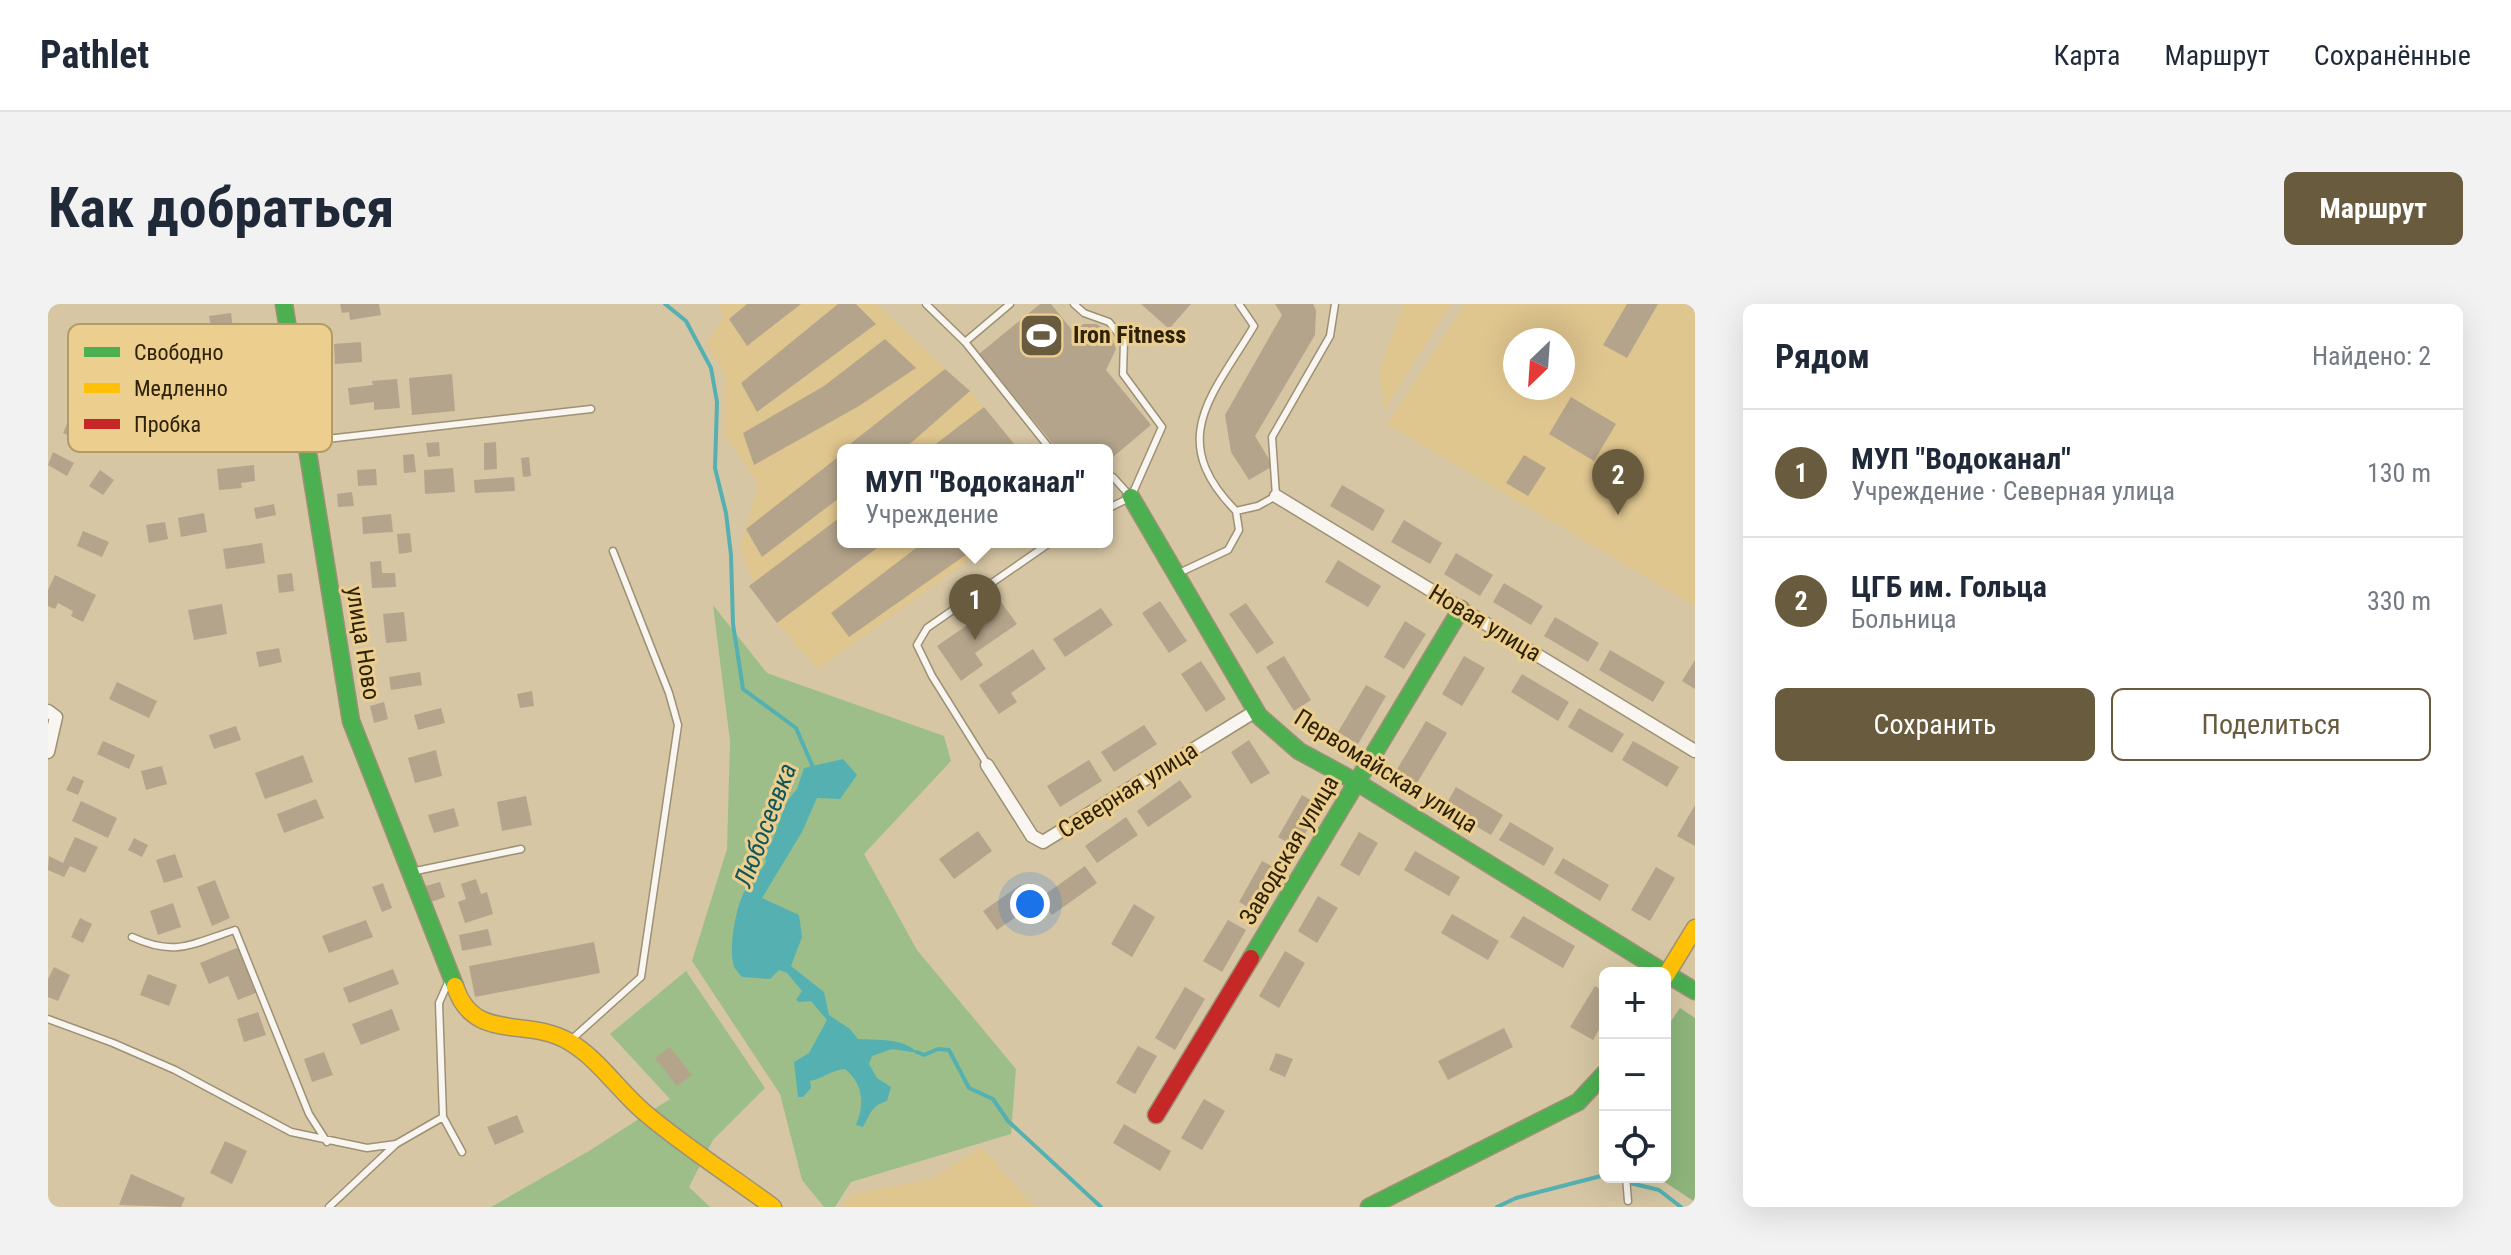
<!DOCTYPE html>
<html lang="ru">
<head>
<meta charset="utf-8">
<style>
  body { margin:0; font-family:"Roboto Condensed",sans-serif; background:#f2f2f3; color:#1f2937 }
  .controls { position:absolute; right:24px; bottom:24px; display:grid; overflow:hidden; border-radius:12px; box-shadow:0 8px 32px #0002 }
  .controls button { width:72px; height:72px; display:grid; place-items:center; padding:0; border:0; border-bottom:2px solid #e0e1e3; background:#fff; color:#1f2937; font:40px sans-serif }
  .compass { position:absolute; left:1455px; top:24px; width:72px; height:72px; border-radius:50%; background:#fff; box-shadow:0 8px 32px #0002; rotate:205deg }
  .you { position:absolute; left:982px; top:600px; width:28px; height:28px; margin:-20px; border:6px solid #fff; border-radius:50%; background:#1a73e8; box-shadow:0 0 0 12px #1a73e833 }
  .badge { display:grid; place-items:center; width:52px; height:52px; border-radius:50%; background:#685b3e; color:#fff; font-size:26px; font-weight:700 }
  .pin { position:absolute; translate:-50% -66px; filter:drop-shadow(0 2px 4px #0008) }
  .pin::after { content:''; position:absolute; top:42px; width:28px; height:24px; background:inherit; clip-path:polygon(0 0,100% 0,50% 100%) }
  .popup { position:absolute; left:789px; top:140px; width:276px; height:104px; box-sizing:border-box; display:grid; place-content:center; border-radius:12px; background:#fff; filter:drop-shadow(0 2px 6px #0005); font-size:26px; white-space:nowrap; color:#747a83 }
  .popup b { font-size:30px; color:#1f2937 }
  .popup::after { content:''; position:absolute; left:50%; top:100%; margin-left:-16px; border:16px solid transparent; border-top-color:#fff }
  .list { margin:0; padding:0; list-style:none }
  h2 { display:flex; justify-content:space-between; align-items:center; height:104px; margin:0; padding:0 32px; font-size:34px }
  h2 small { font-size:26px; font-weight:400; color:#747a83 }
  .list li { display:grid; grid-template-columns:52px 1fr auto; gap:24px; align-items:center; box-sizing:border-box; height:128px; padding:0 32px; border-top:2px solid #e0e1e3 }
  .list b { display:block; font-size:30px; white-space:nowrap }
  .list p { margin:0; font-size:26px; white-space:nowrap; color:#747a83 }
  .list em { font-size:26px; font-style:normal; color:#747a83 }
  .actions { display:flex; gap:16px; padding:24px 32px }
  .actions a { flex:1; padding:18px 0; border:2px solid #685b3e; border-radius:12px; text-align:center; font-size:28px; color:#685b3e }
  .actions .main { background:#685b3e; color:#fff }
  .icon { flex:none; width:44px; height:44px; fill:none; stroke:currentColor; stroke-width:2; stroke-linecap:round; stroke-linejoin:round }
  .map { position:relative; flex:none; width:1647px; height:903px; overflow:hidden; border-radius:12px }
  header { display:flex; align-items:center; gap:48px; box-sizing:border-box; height:112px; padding:0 40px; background:#fff; border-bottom:2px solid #e0e1e3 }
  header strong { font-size:38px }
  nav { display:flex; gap:44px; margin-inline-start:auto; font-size:28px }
  .intro { display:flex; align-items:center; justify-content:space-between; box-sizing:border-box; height:192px; padding:0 48px }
  h1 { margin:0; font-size:56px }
  .button { padding:20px 36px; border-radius:12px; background:#685b3e; color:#fff; font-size:28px; font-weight:700 }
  main { display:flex; gap:48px; padding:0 48px }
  aside { flex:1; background:#fff; border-radius:12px; box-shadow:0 8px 32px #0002 }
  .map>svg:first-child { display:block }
  .built { fill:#dfc58e; fill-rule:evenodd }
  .green { fill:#9ebe89 }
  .forest { fill:#8fb57c }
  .water { fill:#55b1b1 }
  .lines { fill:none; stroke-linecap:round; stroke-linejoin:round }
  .stream { stroke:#55b1b1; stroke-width:4 }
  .building { fill:#b4a48b }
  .lane-casing { stroke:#9d9175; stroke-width:9 }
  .street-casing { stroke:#9d9175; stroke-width:15 }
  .fast-casing { stroke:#9d9175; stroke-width:19 }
  .slow-casing { stroke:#9d9175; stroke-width:19 }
  .jam-casing { stroke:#9d9175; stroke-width:19 }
  .lane { stroke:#f9f6f1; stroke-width:6 }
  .street { stroke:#f9f6f1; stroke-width:12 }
  .fast { stroke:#4caf50; stroke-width:16 }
  .slow { stroke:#ffc107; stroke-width:16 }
  .jam { stroke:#c62828; stroke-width:16 }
  .labels { text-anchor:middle; stroke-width:6; stroke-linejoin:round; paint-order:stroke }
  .poi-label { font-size:24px; font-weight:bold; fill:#2d2207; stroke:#ecce8e; text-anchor:start }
  .street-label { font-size:24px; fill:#2d2207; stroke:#ecce8e }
  .water-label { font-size:26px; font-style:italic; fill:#0d565d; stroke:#ecce8e }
  .key { fill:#ecce8e; stroke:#b39a66; stroke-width:2 }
  .key-label { font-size:22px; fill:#2d2207 }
</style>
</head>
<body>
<header>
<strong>Pathlet</strong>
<nav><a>Карта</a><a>Маршрут</a><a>Сохранённые</a></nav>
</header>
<div class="intro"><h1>Как добраться</h1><a class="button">Маршрут</a></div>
<main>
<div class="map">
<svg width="1647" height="903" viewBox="0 0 1647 903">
  <rect width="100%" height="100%" fill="#d6c6a4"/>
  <path class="built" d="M669,0H828L922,87L972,146H795V238H946L770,365L729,319L706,281L692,243L711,180L677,132V72L659,40L676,12Z
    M1356,0H1403L1337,105L1331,68Z
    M1417,0H1647V302L1339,120ZM1467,36H1515V84H1467Z
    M933,843L982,898L990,903H794L802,891L884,875Z"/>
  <path class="green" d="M665,301L719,369L896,432L903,457L816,550L869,646L968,765L963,830L803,878L787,903H776L754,876L732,790L644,657L679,545L682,437Z
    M638,667L717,784L665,836L641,883L662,903H443L541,847L622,795L562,730Z"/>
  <path class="forest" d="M1632,704L1647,714V898L1609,873H1617V726Z"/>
  <path class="water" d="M795,455L809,471L792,495L769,494L754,528L714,594L751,611L754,633L743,662L776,688L781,711L802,725L810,735C829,736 857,734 870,749L844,745L824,752L821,760L829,774L843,783L839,797C823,802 823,809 815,823L808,821C817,799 815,780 797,765C783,766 776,774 762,777L763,784L755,793H750L746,758L761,749L779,716L763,697L751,698L748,696L754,687L739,669L731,666L722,675L694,673C692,671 687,664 686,663C680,644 688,599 699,583C704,574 713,568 718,558L716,547L724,537L739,497L749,485L756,464Z"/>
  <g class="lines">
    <path class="stream" d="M617,0L638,17L663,64L669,98L667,164L678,209L683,251L685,320L695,385L748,424L765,463
      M869,748L876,751L890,745L901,746L921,784L945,795L960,817L1053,903
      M1449,903L1468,894L1553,872L1611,886L1633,903"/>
  </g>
  <path class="building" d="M292,0H331L333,11L302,16L301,8L294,9Z
    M699,0H753L699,42L681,15Z
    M790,0H808L828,20L709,108L693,79Z
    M992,0H1003L1024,26L1036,20H1048L1062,28L1068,45L1058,66L1103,121L1059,158V146H1010L931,50Z
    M1093,0H1143L1121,25Z
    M1227,0H1265L1268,6L1267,31L1207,132L1225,162L1201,176L1183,148L1177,111L1234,11Z
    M1579,0H1610L1579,54L1555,41Z
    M183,9L185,24L164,27L161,12Z
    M837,35L868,64L811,102L706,161L695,129L776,82Z
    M313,38L314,58L287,60L286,40Z
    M190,50L193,67L178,69L179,76L166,78L162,54Z
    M897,65L922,87L855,146H808L802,140Z
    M404,70L407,107L364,111L361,74Z
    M349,75L352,104L326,106V98L302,101L300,84L325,81L324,77Z
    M1523,93L1568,120L1546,157L1501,130Z
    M30,94L60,107L45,143L15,129Z
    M936,103L967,141L960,146H880Z
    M158,104L164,128L130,136L124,112Z
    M391,138L392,152L380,153L378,139Z
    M448,138L449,165L436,166V139Z
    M5,148L26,159L19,172L0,161Z
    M366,150L368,168L356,169L355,151Z
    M794,150L795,191L714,253L698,225Z
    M1476,151L1498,164L1480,192L1458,179Z
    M481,153L483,172L475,173L473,154Z
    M206,161L207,177L193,179L194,184L171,186L169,165Z
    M405,164L407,188L377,190L376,166Z
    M328,165L329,181L310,182L309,166Z
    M52,166L66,176L55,191L41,182Z
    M466,173L467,187L427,189L426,176Z
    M1294,181L1337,206L1325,227L1282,202Z
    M304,188L306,202L290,203L289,190Z
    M226,200L228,211L208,215L206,204Z
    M156,209L159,228L133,233L130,214Z
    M343,210L345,228L315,230L314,213Z
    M795,211V238H837L729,319L701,282Z
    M1356,216L1394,239L1382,260L1343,238Z
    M117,218L120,235L101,239L98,221Z
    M35,227L61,238L54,253L29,242Z
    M362,229L364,248L351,250L349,230Z
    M876,238H936L801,333L783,309Z
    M214,239L217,259L178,265L175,245Z
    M1408,249L1445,271L1432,292L1396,270Z
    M1290,256L1333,282L1320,303L1277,278Z
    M333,257L334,269H347L348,283L324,284L322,258Z
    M244,269L246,287L231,289L229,271Z
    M7,271L48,291L35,318L23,312L25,307L10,299L7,305L0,302V286Z
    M1456,279L1495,302L1483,321L1445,298Z
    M1112,297L1139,337L1121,349L1094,309Z
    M953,298L969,320L927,349L935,361L913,377L889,342Z
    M1198,299L1226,339L1209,350L1181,310Z
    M174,300L179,330L146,336L140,306Z
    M1053,304L1065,321L1017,353L1005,335Z
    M356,308L359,337L338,339L335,310Z
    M1507,313L1551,339L1540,358L1496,332Z
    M1357,317L1378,330L1356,365L1336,353Z
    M231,344L234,358L211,363L208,348Z
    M985,345L998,365L963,389L969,398L951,410L931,381Z
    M1562,346L1617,378L1605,398L1551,366Z
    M1236,352L1263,396L1246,407L1218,363Z
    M1416,352L1437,364L1414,402L1394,390Z
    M1647,356V385L1634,377Z
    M1153,357L1178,395L1158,408L1133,370Z
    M372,368L374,381L343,386L341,373Z
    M1474,370L1521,398L1510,417L1463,388Z
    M69,378L109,397L101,414L61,395Z
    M1318,381L1338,392L1310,440L1290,428Z
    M484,387L486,402L472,404L469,390Z
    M336,398L340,415L326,419L322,402Z
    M393,404L397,419L370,426L366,411Z
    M1531,404L1576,430L1564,449L1520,423Z
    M1378,417L1399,429L1369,479L1348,467Z
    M1096,421L1109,440L1066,468L1053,448Z
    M188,422L193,436L166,445L161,431Z
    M1201,436L1222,469L1203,480L1183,448Z
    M55,437L87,451L81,465L49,450Z
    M1585,437L1631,463L1619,483L1574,456Z
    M388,446L394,472L367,479L360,454Z
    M255,451L265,478L217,495L207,469Z
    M1041,456L1054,477L1012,503L999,482Z
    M114,462L119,480L98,486L93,467Z
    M25,472L36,477L30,491L18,486Z
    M1132,476L1144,493L1100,523L1089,507Z
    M1408,483L1455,511L1443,531L1396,504Z
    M1254,491L1273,502L1249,544L1230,533Z
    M478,492L484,521L454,527L449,498Z
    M268,495L276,514L236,529L229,510Z
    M33,497L69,514L60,534L24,517Z
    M1647,501V542L1629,532Z
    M406,504L411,522L386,529L380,511Z
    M1078,513L1090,531L1049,559L1037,542Z
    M1462,518L1506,544L1496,562L1451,536Z
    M930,527L944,547L906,575L891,555Z
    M1311,528L1330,539L1311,572L1292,561Z
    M27,533L50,543L37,569L22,562L16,573L0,566L1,552L15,559Z
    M86,534L100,541L94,553L80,546Z
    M1367,547L1412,573L1401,592L1356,566Z
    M127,550L135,573L116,579L108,556Z
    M1515,554L1561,581L1552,597L1506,569Z
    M1214,557L1233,567L1209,608L1191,598Z
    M1037,562L1049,579L1004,611L992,594Z
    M1608,563L1627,574L1602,617L1583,606Z
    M428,575L433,590L439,588L445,610L417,619L410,598L418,595L413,580Z
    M167,576L182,614L164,622L149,583Z
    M392,578L397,593L383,598L378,582Z
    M335,579L344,604L334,608L324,583Z
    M972,581L985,601L949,626L935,607Z
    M1270,592L1290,604L1269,639L1250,627Z
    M125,599L133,623L110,631L102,607Z
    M1086,600L1107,613L1084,653L1063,640Z
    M1404,610L1451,637L1440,656L1393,629Z
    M1475,612L1527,642L1515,664L1462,633Z
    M32,614L44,620L35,639L23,633Z
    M318,616L325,633L281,649L274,632Z
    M1180,616L1198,626L1174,668L1155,657Z
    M440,625L444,641L414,647L411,631Z
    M546,638L552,669L427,693L421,662Z
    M191,643L210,688L190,696L180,672L161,680L152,659Z
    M1237,647L1257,659L1231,704L1211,692Z
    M6,663L22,671L10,697L0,693V675Z
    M345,665L351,680L301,699L295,684Z
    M100,670L129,681L121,702L92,691Z
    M1547,682L1557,688V715L1545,736L1522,723Z
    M1137,683L1157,695L1127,746L1107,734Z
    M344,705L352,726L313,741L304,720Z
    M210,708L218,731L196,738L189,715Z
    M1456,724L1465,743L1400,776L1390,757Z
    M1090,742L1109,752L1087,790L1068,779Z
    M622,743L644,771L629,782L607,754Z
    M276,748L285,771L264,778L256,755Z
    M1228,749L1245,755L1237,773L1221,766Z
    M1156,795L1177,807L1154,846L1133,834Z
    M469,811L476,828L447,841L439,823Z
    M1076,820L1123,847L1112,867L1065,839Z
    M177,837L199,847L184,880L162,869Z
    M83,870L137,894L133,903L71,901Z"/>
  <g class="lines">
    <defs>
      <path id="lane" d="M878,0L917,38L1003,146
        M1026,0L1036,9L1061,18L1076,37L1075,70L1114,123L1083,193L1065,173L1059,174
        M1191,0L1206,22C1165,91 1117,135 1188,207L1210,202L1228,192L1224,133L1282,32L1287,0
        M917,38L962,0
        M261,137L543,105
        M1059,205L1083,193
        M1131,269L1180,246L1191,226L1188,207
        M939,460L884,372L869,341L879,324L1003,238
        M363,568L473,545
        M84,633C128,653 143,640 187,626L261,810L279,838
        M0,715L65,739L127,766L243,828L319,844L348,840
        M524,735L593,673L630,421L621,389L565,247
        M395,813L414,848
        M1578,873L1580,897
        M281,903L348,840L395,813L391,699L402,674"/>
      <path id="street" d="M1228,192L1647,447
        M0,407L8,413L0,448
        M939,461L984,532L995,538L1206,408"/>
      <path id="fast" d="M236,0L303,417L407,682
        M1083,193L1211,412L1251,447L1310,479L1617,669
        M1203,654L1413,305
        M1617,669L1647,687
        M1321,903L1530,798L1557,769"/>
      <path id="slow" d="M1617,673L1647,624
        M407,682C425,739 479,713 520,737C550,754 570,786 596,808C637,843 682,871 725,903"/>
      <path id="jam" d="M1108,811L1203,654"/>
    </defs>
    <use href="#lane" class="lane-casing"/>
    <use href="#street" class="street-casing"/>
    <use href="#fast" class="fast-casing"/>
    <use href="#slow" class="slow-casing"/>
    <use href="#jam" class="jam-casing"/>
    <use href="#lane" class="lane"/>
    <use href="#street" class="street"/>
    <use href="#fast" class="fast"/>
    <use href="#slow" class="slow"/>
    <use href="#jam" class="jam"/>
  </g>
  <defs>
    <symbol id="stadium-square" viewBox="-11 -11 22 22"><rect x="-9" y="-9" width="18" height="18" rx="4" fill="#685b3e" stroke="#ecce8e"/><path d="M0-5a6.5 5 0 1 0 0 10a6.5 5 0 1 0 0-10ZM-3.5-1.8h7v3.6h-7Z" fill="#fff"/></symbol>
  </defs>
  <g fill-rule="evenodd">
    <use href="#stadium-square" x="968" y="6" width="51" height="51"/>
  </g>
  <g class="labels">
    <g class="poi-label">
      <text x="1025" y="39">Iron Fitness</text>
    </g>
    <g class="street-label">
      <text transform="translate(1437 319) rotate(31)" y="8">Новая улица</text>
      <text transform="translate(315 339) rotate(81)" y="8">улица Ново</text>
      <text transform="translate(1338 467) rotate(32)" y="8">Первомайская улица</text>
      <text transform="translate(1080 486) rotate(-32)" y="8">Северная улица</text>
      <text transform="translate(1241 546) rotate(-59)" y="8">Заводская улица</text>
    </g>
    <g class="water-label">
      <text transform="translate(717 521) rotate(-69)" y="9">Любосеевка</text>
    </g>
  </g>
  <rect x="20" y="20" width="264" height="128" rx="12" class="key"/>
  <rect x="36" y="43" width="36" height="10" fill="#4caf50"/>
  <rect x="36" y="79" width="36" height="10" fill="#ffc107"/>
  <rect x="36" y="115" width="36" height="10" fill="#c62828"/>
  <g class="key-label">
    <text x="86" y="56">Свободно</text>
    <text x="86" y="92">Медленно</text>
    <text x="86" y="128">Пробка</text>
  </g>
</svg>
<div class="controls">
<button>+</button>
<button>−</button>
<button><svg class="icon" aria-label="locate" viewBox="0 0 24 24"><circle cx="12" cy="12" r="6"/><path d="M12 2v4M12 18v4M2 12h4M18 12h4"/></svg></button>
</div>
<svg class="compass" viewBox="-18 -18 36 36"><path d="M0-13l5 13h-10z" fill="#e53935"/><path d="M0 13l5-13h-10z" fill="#747a83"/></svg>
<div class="you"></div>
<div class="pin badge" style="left:927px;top:336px">1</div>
<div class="popup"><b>МУП &quot;Водоканал&quot;</b>Учреждение</div>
<div class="pin badge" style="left:1570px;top:211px">2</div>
</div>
<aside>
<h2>Рядом<small>Найдено: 2</small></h2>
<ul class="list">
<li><span class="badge">1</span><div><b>МУП &quot;Водоканал&quot;</b><p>Учреждение · Северная улица</p></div><em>130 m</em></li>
<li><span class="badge">2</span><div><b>ЦГБ им. Гольца</b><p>Больница</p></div><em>330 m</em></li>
</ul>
<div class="actions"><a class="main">Сохранить</a><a>Поделиться</a></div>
</aside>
</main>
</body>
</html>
